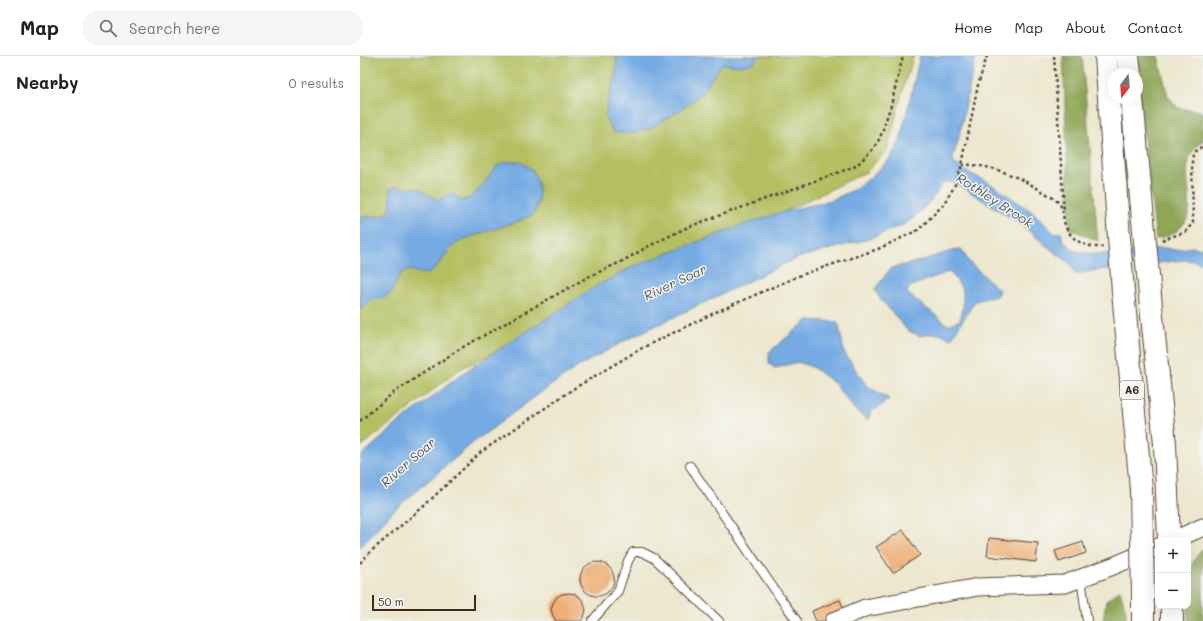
<!DOCTYPE html>
<html lang="en">
<head>
<meta charset="utf-8">
<style>
  body { margin:0; font-family:Mali,sans-serif; background:#f6f6f6; color:#202124 }
  .controls { position:absolute; right:12px; bottom:12px; display:grid; overflow:hidden; border-radius:8px; box-shadow:0 4px 16px #0002 }
  .controls button { width:36px; height:36px; display:grid; place-items:center; padding:0; border:0; border-bottom:1px solid #e0e0e0; background:#fff; color:#202124; font:20px sans-serif }
  .compass { position:absolute; left:747px; top:12px; width:36px; height:36px; border-radius:50%; background:#fff; box-shadow:0 4px 16px #0002; rotate:196deg }
  .scale { position:absolute; left:12px; bottom:10px; width:104px; box-sizing:border-box; padding-left:4px; border:2px solid #3b2a1e; border-top:0; font-size:11px; line-height:14px; white-space:nowrap; color:#3b2a1e; -webkit-text-stroke:3px #f6f6f2; paint-order:stroke }
  .list { margin:0; padding:0; list-style:none }
  h2 { display:flex; justify-content:space-between; align-items:center; height:52px; margin:0; padding:0 16px; font-size:17px }
  h2 small { font-size:13px; font-weight:400; color:#757577 }
  .icon { flex:none; width:22px; height:22px; fill:none; stroke:currentColor; stroke-width:2; stroke-linecap:round; stroke-linejoin:round }
  .map { position:relative; flex:none; width:843px; height:565px; overflow:hidden }
  header { display:flex; align-items:center; gap:24px; box-sizing:border-box; height:56px; padding:0 20px; background:#fff; border-bottom:1px solid #e0e0e0 }
  header strong { font-size:19px }
  nav { display:flex; gap:22px; margin-inline-start:auto; font-size:14px }
  .search { width:280px; height:36px; background:#f6f6f6; display:flex; align-items:center; gap:10px; box-sizing:border-box; padding:0 14px; border-radius:16px; color:#757577; font-size:15px }
  main { display:flex }
  aside { flex:1; background:#fff }
  .map>svg:first-child { display:block }
  .green { fill:#b3bf61; stroke:#777440 }
  .forest { fill:#8ea657; stroke:#64683a }
  .water { fill:#75aae3; stroke:#586a80; fill-rule:evenodd }
  .building { fill:#edb077 }
  .lines { fill:none; stroke-linecap:round; stroke-linejoin:round }
  .service-casing { stroke:#564638; stroke-width:10 }
  .minor-casing { stroke:#564638; stroke-width:19 }
  .trunk-casing { stroke:#564638; stroke-width:24 }
  .path { stroke:#564638; stroke-width:2.5; stroke-dasharray:3 3; stroke-linecap:butt }
  .service { stroke:#fff; stroke-width:8 }
  .minor { stroke:#fff; stroke-width:17 }
  .trunk { stroke:#fff; stroke-width:22 }
  .trunk-bridge-casing { stroke:#564638; stroke-width:24; stroke-linecap:butt }
  .trunk-bridge { stroke:#fff; stroke-width:22 }
  .labels { text-anchor:middle; stroke-width:3; stroke-linejoin:round; paint-order:stroke }
  .shield { fill:#f6f6f2; stroke:#73675e; stroke-width:1 }
  .shield-label { font-size:11px; font-weight:bold; fill:#3b2a1e }
  .water-label { font-size:13px; font-style:italic; fill:#4f5763; stroke:#f6f6f2 }
</style>
</head>
<body>
<header>
<strong>Map</strong>
<div class="search"><svg class="icon" aria-label="search" viewBox="0 0 24 24"><circle cx="10" cy="10" r="6"/><path d="M15 15l6 6"/></svg>Search here</div>
<nav><a>Home</a><a>Map</a><a>About</a><a>Contact</a></nav>
</header>
<main>
<aside>
<h2>Nearby<small>0 results</small></h2>
<ul class="list">
</ul>
</aside>
<div class="map">
<svg width="843" height="565" viewBox="0 0 843 565">
  <rect width="100%" height="100%" fill="#f6f6f2"/>
  <filter id="ink" filterUnits="userSpaceOnUse"><feTurbulence type="fractalNoise" baseFrequency=".025" numOctaves="2"/><feDisplacementMap in="SourceGraphic" scale="8" xChannelSelector="R" yChannelSelector="G"/><feConvolveMatrix kernelMatrix="1 2 1 2 8 2 1 2 1" color-interpolation-filters="sRGB"/></filter>
  <filter id="wash" filterUnits="userSpaceOnUse"><feTurbulence type="fractalNoise" baseFrequency=".012" numOctaves="4" result="noise"/><feDisplacementMap in="SourceGraphic" scale="16" xChannelSelector="R" yChannelSelector="G"/><feGaussianBlur stdDeviation="0.9" result="paint"/><feColorMatrix in="noise" values="0 0 0 0 0 0 0 0 0 0 0 0 0 0 0 0 0 1.4 0 .05"/><feComposite in="paint" operator="in"/></filter>
  <g filter="url(#wash)">
    <rect width="100%" height="100%" fill="#ece7ce"/>
    <path class="green" d="M0,0H554L544,29L527,94L506,116L100,313L0,391Z"/>
    <path class="forest" d="M703,0H722L738,185L710,173Z
      M776,0H798L808,40L818,52L839,55L843,57V85C839,87 837,90 834,94C816,117 843,154 819,173C812,179 805,181 796,183L780,48Z
      M843,493V565H828C828,542 824,510 843,493Z
      M760,534L766,555V565H743L746,545Z"/>
    <path class="water" d="M257,0H400L393,7L381,10L362,8L341,38L316,57L290,72L271,78L253,76L245,61L248,44L255,22Z
      M560,0H616L598,85L593,101L594,107L605,115L626,125L674,157L695,178L700,176L702,179V183L713,194L724,197L738,198L804,192L815,194L832,191L843,193V208L835,205L824,204L738,214L715,218L711,208L689,192L662,169L604,132L593,126H586L582,128L576,138L562,154L547,167L512,182L437,202L264,285L216,312L176,340L114,386L34,454L0,491V401L37,368L106,315L233,232L274,210L380,170L419,157L472,144L491,135L510,122L528,105L540,85Z
      M146,106H161L172,114L178,126L179,145L174,158L159,165L104,183L92,190L79,208L69,218L60,217L51,214L41,217L31,237L21,243L11,244L0,254V163L1,161L23,160L31,153L30,133L38,130L47,133L58,132L78,144L85,140L94,138L101,145L110,142L122,130L137,110Z
      M598,193H601L609,206L639,234L637,240L615,245L591,283L582,278H570L560,280L548,275L519,241L515,233L531,212L560,205ZM590,215L603,234V252L600,264L588,269L547,237L549,231Z
      M448,264L477,266L479,270L484,296L506,329L529,343L518,352L511,355L508,364L495,354L474,327L452,311L438,306L415,312L409,308V296Z"/>
    <g id="blocks">
      <path class="building" d="M543,474L560,499L533,517L516,491Z
        M629,482L678,487L676,506L627,500Z
        M723,486L726,497L699,506L695,495Z
        M220 523a17 17 0 1 1 34 0a17 17 0 1 1-34 0Z
        M209,537L215,538L221,542L224,547L226,554L224,561L221,565H196L193,560L191,553L193,547L197,541L202,538Z
        M480,544L485,556L464,565H456L452,555Z"/>
    </g>
  </g>
  <g filter="url(#ink)">
    <use href="#blocks" fill-opacity="0" stroke="#564638" stroke-width="1"/>
    <g class="lines">
      <defs>
        <path id="service" d="M330,410L421,543L437,565
          M721,522L727,565
          M232,565L258,535L268,505L273,496H282L294,502L359,565"/>
        <path id="minor" d="M814,484L843,471
          M474,565L505,552L618,531L705,528L753,510L798,491"/>
        <path id="trunk" d="M746,0L758,168
          M768,0L770,18
          M772,42L783,164
          M763,235L781,433
          M790,240L805,388L809,484
          M783,540V565
          M812,550V565"/>
      </defs>
      <use href="#service" class="service-casing"/>
      <use href="#minor" class="minor-casing"/>
      <use href="#trunk" class="trunk-casing"/>
      <path class="path" d="M694,0L704,155
        M602,109C629,107 662,122 685,137C689,139 694,142 697,145C703,151 703,158 704,165C708,184 726,192 743,191
        M802,184L825,176L833,167L832,103L834,96L843,90
        M0,365L33,337L98,294L226,222L263,205L287,191L328,171L496,110L513,93L520,82L531,49L543,0
        M0,507L10,496L63,451L121,396L213,333L282,292L356,256L441,219L518,193L558,174L583,149L594,131L602,109L618,29L627,0"/>
      <use href="#service" class="service"/>
      <use href="#minor" class="minor"/>
      <use href="#trunk" class="trunk"/>
      <defs>
        <path id="trunk-bridge" d="M783,164L790,240
          M758,168L763,235
          M781,433L783,540"/>
      </defs>
      <use href="#trunk-bridge" class="trunk-bridge-casing"/>
      <use href="#trunk-bridge" class="trunk-bridge"/>
    </g>
  </g>
  <g class="labels">
    <rect class="shield" x="760" y="325" width="24" height="18" rx="3"/>
    <g class="shield-label">
      <text x="772" y="338">A6</text>
    </g>
    <g class="water-label">
      <text transform="translate(635 144) rotate(33)" y="5">Rothley Brook</text>
      <text transform="translate(315 226) rotate(-25)" y="5">River Soar</text>
      <text transform="translate(48 406) rotate(-41)" y="5">River Soar</text>
    </g>
  </g>
</svg>
<div class="controls">
<button>+</button>
<button>−</button>
</div>
<svg class="compass" viewBox="-18 -18 36 36"><path d="M0-13l5 13h-10z" fill="#e53935"/><path d="M0 13l5-13h-10z" fill="#757577"/></svg>
<div class="scale">50 m</div>
</div>
</main>
</body>
</html>
